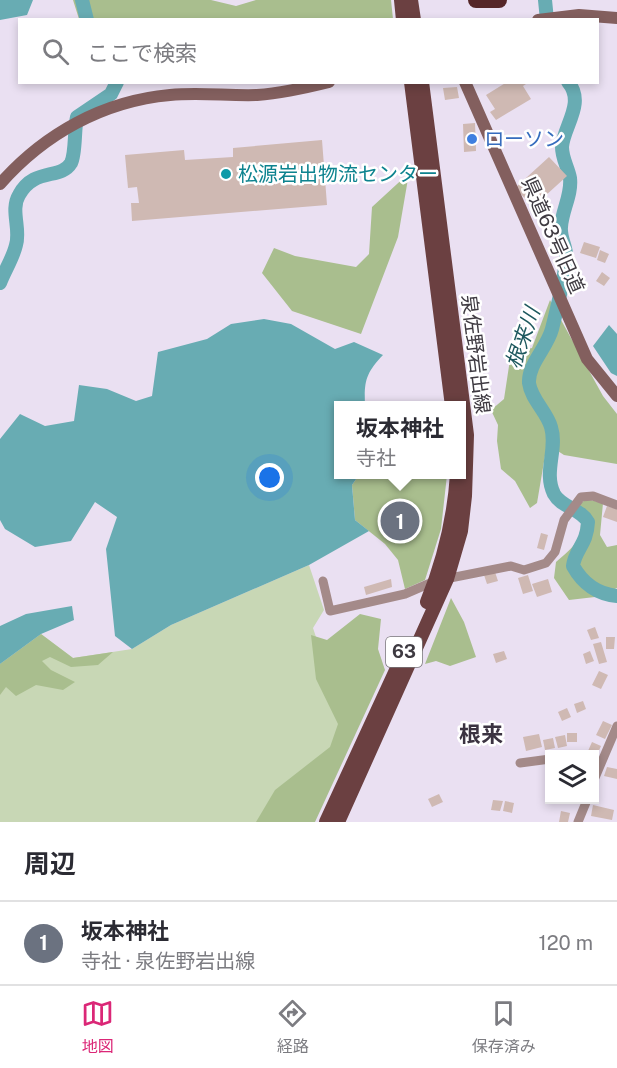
<!DOCTYPE html>
<html lang="ja">
<head>
<meta charset="utf-8">
<style>
  body { margin:0; font-family:"Public Sans","Noto Sans JP",sans-serif; background:#f2f2f3; color:#2b2b33 }
  .controls { position:absolute; right:18px; bottom:18px; display:grid; overflow:hidden; border-radius:0px; box-shadow:0 3px 9px #0003 }
  .controls button { width:54px; height:54px; display:grid; place-items:center; padding:0; border:0; border-bottom:2px solid #e1e1e2; background:#fff; color:#2b2b33; font:30px sans-serif }
  .you { position:absolute; left:270px; top:478px; width:21px; height:21px; margin:-15px; border:4px solid #fff; border-radius:50%; background:#1a73e8; box-shadow:0 0 0 9px #1a73e833 }
  .badge { display:grid; place-items:center; width:39px; height:39px; border-radius:50%; background:#db2777; color:#fff; font-size:20px; font-weight:700 }
  .pin { position:absolute; translate:-50% -50%; border:3px solid #fff; box-shadow:0 2px 6px #0006 }
  .popup { position:absolute; left:334px; top:401px; width:132px; height:78px; box-sizing:border-box; display:grid; place-content:center; border-radius:0px; background:#fff; filter:drop-shadow(0 2px 4px #0005); font-size:20px; white-space:nowrap; color:#7c7c81 }
  .popup b { font-size:22px; color:#2b2b33 }
  .popup::after { content:''; position:absolute; left:50%; top:100%; margin-left:-12px; border:12px solid transparent; border-top-color:#fff }
  .list { margin:0; padding:0; list-style:none }
  h2 { display:flex; justify-content:space-between; align-items:center; height:78px; margin:0; padding:0 24px; font-size:26px }
  h2 small { font-size:20px; font-weight:400; color:#7c7c81 }
  .list li { display:grid; grid-template-columns:39px 1fr auto; gap:18px; align-items:center; box-sizing:border-box; height:84px; padding:0 24px; border-top:2px solid #e1e1e2 }
  .list b { display:block; font-size:22px; white-space:nowrap }
  .list p { margin:0; font-size:20px; white-space:nowrap; color:#7c7c81 }
  .list em { font-size:20px; font-style:normal; color:#7c7c81 }
  .icon { flex:none; width:33px; height:33px; fill:none; stroke:currentColor; stroke-width:2; stroke-linecap:round; stroke-linejoin:round }
  .map { position:relative; flex:none; width:617px; height:822px; overflow:hidden }
  .search { position:absolute; background:#fff; box-shadow:0 3px 9px #0003; left:18px; right:18px; top:18px; height:66px; display:flex; align-items:center; gap:15px; box-sizing:border-box; padding:0 21px; border-radius:0px; color:#7c7c81; font-size:22px }
  .sheet { height:162px; background:#fff }
  nav { display:flex; justify-content:space-around; align-items:center; box-sizing:border-box; height:84px; border-top:2px solid #e1e1e2; background:#fff; font-size:16px; color:#7c7c81 }
  nav a { display:grid; justify-items:center; gap:3px }
  nav .on { color:#db2777 }
  .map>svg:first-child { display:block }
  .green { fill:#c8d7b5 }
  .forest { fill:#a9be8e }
  .water { fill:#68acb3 }
  .lines { fill:none; stroke-linecap:round; stroke-linejoin:round }
  .river { stroke:#68acb3; stroke-width:14 }
  .building { fill:#cfb9b3 }
  .street { stroke:#a48a89; stroke-width:9 }
  .secondary { stroke:#835f5e; stroke-width:12 }
  .primary { stroke:#6b4041; stroke-width:14 }
  .highway { stroke:#552628; stroke-width:16 }
  .shop-dot { fill:#3f7fe0; stroke:#fff; stroke-width:2 }
  .culture-dot { fill:#0f9aa8; stroke:#fff; stroke-width:2 }
  .labels { text-anchor:middle; stroke-width:5; stroke-linejoin:round; paint-order:stroke }
  .shield { fill:#fff; stroke:#78757a; stroke-width:1.5 }
  .shield-label { font-size:18px; font-weight:bold; fill:#3e3a41 }
  .shop-label { font-size:20px; fill:#366cbe; stroke:#fff; text-anchor:start }
  .culture-label { font-size:20px; fill:#0d838f; stroke:#fff; text-anchor:start }
  .street-label { font-size:20px; fill:#3e3a41; stroke:#fff }
  .water-label { font-size:21px; font-style:italic; fill:#1d585e; stroke:#fff }
  .quarter-label { font-size:22px; font-weight:bold; fill:#3b3341; stroke:#fff }
</style>
</head>
<body>
<div class="map">
<svg width="617" height="822" viewBox="0 0 617 822">
  <rect width="100%" height="100%" fill="#eae0f2"/>
  <path class="green" d="M309,565L324,610L313,628L345,724L336,762L273,822H0V664L41,634L73,658L132,649L171,625Z"/>
  <path class="forest" d="M73,0H211L236,6L256,0H391L393,19H79Z
    M409,173L398,237L361,334L292,311L262,273L274,248L295,256L356,267L369,254L372,207Z
    M550,300L603,396L617,414V464L564,455L547,444L537,503L530,508L515,481L501,469L497,441L498,425L491,410L504,399L511,353L532,348Z
    M359,475H447L441,529L425,580L405,589L398,560L385,544L355,520L352,485Z
    M586,499L603,503L600,535L607,547L617,545V588L595,597L569,600L554,578L556,562C581,542 583,535 580,504Z
    M451,598L464,622L476,657L450,666L436,661L425,664Z
    M360,614L381,619L378,649L385,670L315,822H256L275,790L330,747L338,724L316,679L311,635L327,640Z
    M41,634L73,658L113,652L98,665L71,667L50,657L42,661L51,670L75,682L63,690L36,685L16,696L6,687L0,695V664Z"/>
  <path class="water" d="M0,0H33L27,15L0,20Z
    M264,319L291,324L335,349L354,342L383,355C366,373 364,381 365,405L338,406V474L359,475L352,485L355,520L369,531L309,565L171,625L132,649L115,636L106,549L117,517L95,502L71,541L35,547L5,529L0,520V439L20,414L45,426L74,421L79,385L107,389L136,401L152,396L158,352L207,339L231,324Z
    M609,325L617,334V376L611,373L593,346Z
    M72,606L74,620L41,634L0,664V626L26,614Z"/>
  <g class="lines">
    <path class="river" d="M82,0L87,20
      M545,0L547,20
      M568,82C586,103 563,127 562,147C562,159 568,167 570,178C572,195 562,210 561,227C560,237 565,244 566,253C567,268 556,313 552,329C547,348 528,364 529,383C531,399 547,412 551,427C558,449 543,472 554,494C561,507 581,509 588,522C587,545 575,549 573,566C583,584 597,594 617,596
      M0,283C5,270 13,258 16,245C21,229 10,210 19,195C34,167 61,180 71,163C76,153 74,130 77,117L111,94L117,82"/>
  </g>
  <path class="building" d="M507,82H529L523,86L531,99L496,120L490,112L495,109L486,95Z
    M457,87L459,98L445,100L443,88Z
    M475,123L476,151L464,152L463,124Z
    M322,140L327,205L132,221L131,203H139L137,187L128,188L125,155L184,150L185,160L233,157V148Z
    M549,157L567,176L533,207L515,188Z
    M584,242L600,247L596,258L580,253Z
    M600,250L609,254L605,263L597,260Z
    M602,272L610,278L604,286L596,281Z
    M607,506L617,509V522L603,517Z
    M406,510L409,522L387,528L384,516Z
    M541,533L548,535L544,550L537,548Z
    M495,572L498,581L487,584L484,575Z
    M528,575L533,591L523,594L518,578Z
    M391,579L392,587L366,595L364,587Z
    M548,579L552,592L537,597L532,584Z
    M595,627L599,638L591,640L587,630Z
    M606,637H615L614,649H606Z
    M601,642L607,662L599,664L593,644Z
    M504,651L507,659L496,663L493,654Z
    M590,651L594,661L586,664L583,654Z
    M599,671L608,675L601,689L592,685Z
    M583,701L586,709L577,713L574,704Z
    M567,708L571,717L562,721L558,712Z
    M603,721L612,725L605,739L596,735Z
    M567,733H577V742H567Z
    M539,734L542,747L526,751L523,737Z
    M565,735L567,746L558,748L555,737Z
    M553,738L555,748L545,750L543,740Z
    M592,742L601,746L597,755L588,751Z
    M607,767L617,769V779L604,776Z
    M439,794L443,802L432,807L428,799Z
    M493,800L503,801L500,811L491,810Z
    M505,801L514,803L512,813L503,811Z
    M593,805L614,810L612,820L591,816Z
    M561,811L570,813L568,822H559Z"/>
  <g class="lines">
    <path class="street" d="M323,581L330,611L405,594L435,581L511,566L524,570L546,563L555,552L564,520L581,497L593,496L617,505
      M520,763L550,759
      M594,780L617,726
      M578,822L587,800"/>
    <path class="secondary" d="M538,20L579,15L617,18
      M465,82L587,359L617,396
      M0,184C44,134 103,101 170,95C199,92 228,96 257,95C282,93 305,88 329,82"/>
    <path class="primary" d="M401,0L403,20
      M411,0L414,20
      M411,82L452,406
      M427,602C444,560 454,519 457,474
      M326,822L398,666
      M338,822L447,579L461,531L465,496L467,435L422,82"/>
    <path class="highway" d="M476,0H499"/>
  </g>
  <circle class="shop-dot" cx="472" cy="139" r="6"/>
  <circle class="culture-dot" cx="226" cy="174" r="6"/>
  <g class="labels">
    <rect class="shield" x="386" y="637" width="36" height="30" rx="4.5"/>
    <g class="shield-label">
      <text x="404" y="658">63</text>
    </g>
    <g class="shop-label">
      <text x="484" y="146">ローソン</text>
    </g>
    <g class="culture-label">
      <text x="238" y="181">松源岩出物流センター</text>
    </g>
    <g class="street-label">
      <text transform="translate(553 235) rotate(66)" y="7">県道63号旧道</text>
      <text transform="translate(476 354) rotate(83)" y="7">泉佐野岩出線</text>
    </g>
    <g class="water-label">
      <text transform="translate(523 338) rotate(-71)" y="7">根来川</text>
    </g>
    <g class="quarter-label">
      <text x="481" y="742">根来</text>
    </g>
  </g>
</svg>
<div class="controls">
<button><svg class="icon" aria-label="layers" viewBox="0 0 24 24"><path d="M12 4l9 5-9 5-9-5zM3 14l9 5 9-5"/></svg></button>
</div>
<div class="you"></div>
<div class="pin badge" style="left:400px;top:521px;background:#6b7280">1</div>
<div class="popup"><b>坂本神社</b>寺社</div>
<div class="search"><svg class="icon" aria-label="search" viewBox="0 0 24 24"><circle cx="10" cy="10" r="6"/><path d="M15 15l6 6"/></svg>ここで検索</div>
</div>
<section class="sheet">
<h2>周辺<small></small></h2>
<ul class="list">
<li><span class="badge" style="background:#6b7280">1</span><div><b>坂本神社</b><p>寺社 · 泉佐野岩出線</p></div><em>120 m</em></li>
</ul>
</section>
<nav>
<a class="on"><svg class="icon" aria-label="map" viewBox="0 0 24 24"><path d="M3 6l6-2 6 2 6-2v14l-6 2-6-2-6 2zM9 4v14M15 6v14"/></svg>地図</a>
<a><svg class="icon" aria-label="directions" viewBox="0 0 24 24"><path d="M12 3l9 9-9 9-9-9zM9 14v-3h6M13 9l2 2-2 2"/></svg>経路</a>
<a><svg class="icon" aria-label="saved" viewBox="0 0 24 24"><path d="M7 4h10v16l-5-4-5 4z"/></svg>保存済み</a>
</nav>
</body>
</html>
